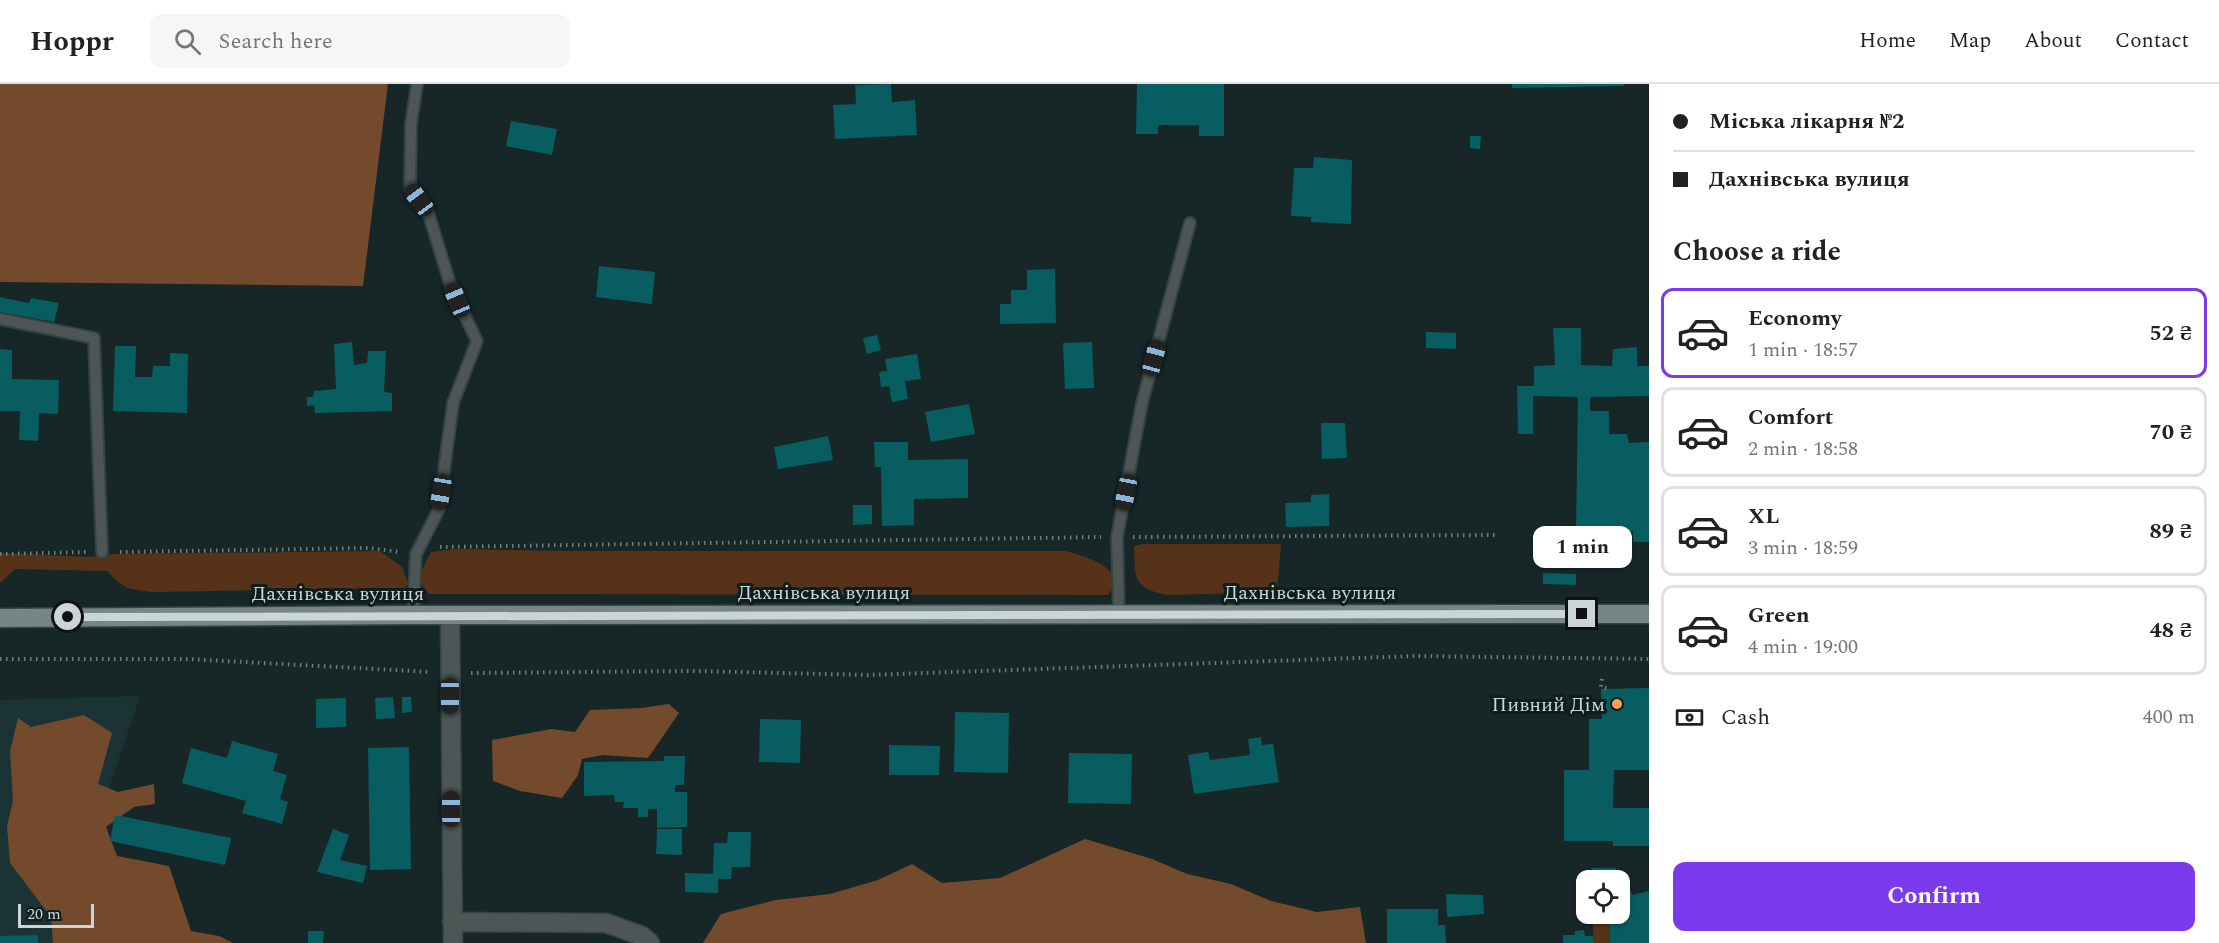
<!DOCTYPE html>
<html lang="en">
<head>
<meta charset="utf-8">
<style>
  body { margin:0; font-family:Spectral,serif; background:#f6f6f6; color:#222; height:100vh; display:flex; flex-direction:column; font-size:22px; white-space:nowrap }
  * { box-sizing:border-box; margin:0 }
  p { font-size:20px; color:#767676 }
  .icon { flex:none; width:33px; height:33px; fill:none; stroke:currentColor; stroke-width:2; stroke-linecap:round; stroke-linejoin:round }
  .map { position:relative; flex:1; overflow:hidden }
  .side { display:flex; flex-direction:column; background:#fff; width:570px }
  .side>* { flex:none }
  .banner { display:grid; align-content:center; height:132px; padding:0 24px; background:#fff }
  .controls { position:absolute; left:1576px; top:786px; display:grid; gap:12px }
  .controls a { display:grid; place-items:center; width:54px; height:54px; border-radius:12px; background:#fff; box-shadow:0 2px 4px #0004; font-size:30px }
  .scale { position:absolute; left:18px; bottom:15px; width:76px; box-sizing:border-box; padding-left:6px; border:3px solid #ccd5d6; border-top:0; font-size:16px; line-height:21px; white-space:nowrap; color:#ccd5d6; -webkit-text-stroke:4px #0e1d1e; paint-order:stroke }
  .end { position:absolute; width:27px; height:27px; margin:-14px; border:8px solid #ccd5d6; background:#111; box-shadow:0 0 0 3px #111 }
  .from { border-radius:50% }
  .bubble { position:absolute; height:42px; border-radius:12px; background:#fff; box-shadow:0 2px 4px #0004; font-size:20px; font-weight:700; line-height:42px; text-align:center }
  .car { position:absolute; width:18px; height:36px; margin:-18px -9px; border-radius:8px; box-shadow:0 0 4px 2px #0007; background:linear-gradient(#222 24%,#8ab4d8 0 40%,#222 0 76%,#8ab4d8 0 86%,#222 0) }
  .banner b { display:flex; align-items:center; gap:21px; height:57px; font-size:22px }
  .banner b+b { border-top:2px solid #e0e0e0 }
  .banner i { width:15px; height:15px; background:#222 }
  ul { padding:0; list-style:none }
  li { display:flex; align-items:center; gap:18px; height:90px; margin:0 12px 9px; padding:0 12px; border:3px solid #e0e0e0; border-radius:12px }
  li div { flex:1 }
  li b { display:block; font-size:22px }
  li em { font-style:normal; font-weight:700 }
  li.current { border-color:#7c3aed }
  li>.icon { width:54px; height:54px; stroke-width:1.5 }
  h2 { padding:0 24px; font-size:27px; line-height:72px }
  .pay { display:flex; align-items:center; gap:15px; height:66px; padding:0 24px; font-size:22px }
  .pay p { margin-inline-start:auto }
  .button { display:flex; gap:12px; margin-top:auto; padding:12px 24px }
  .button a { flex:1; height:69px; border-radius:12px; background:#7c3aed; color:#fff; font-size:24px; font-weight:700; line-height:69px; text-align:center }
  header { display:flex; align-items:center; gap:36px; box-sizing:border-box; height:84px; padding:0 30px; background:#fff; border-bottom:2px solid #e0e0e0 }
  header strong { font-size:28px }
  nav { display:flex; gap:33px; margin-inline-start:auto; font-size:21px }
  .search { width:420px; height:54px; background:#f6f6f6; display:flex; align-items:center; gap:15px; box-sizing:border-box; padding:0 21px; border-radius:12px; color:#767676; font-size:22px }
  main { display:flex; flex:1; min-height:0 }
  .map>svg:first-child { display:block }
  .built { fill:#1b3335 }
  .green { fill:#563219 }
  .forest { fill:#744a2d }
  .building { fill:#085d60 }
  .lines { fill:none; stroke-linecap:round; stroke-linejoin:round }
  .lane-casing { stroke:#344344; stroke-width:14 }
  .street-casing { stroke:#344344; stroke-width:21 }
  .primary-casing { stroke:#344344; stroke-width:21 }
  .path { stroke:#717e7f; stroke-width:4; stroke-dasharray:1.5 4.5; stroke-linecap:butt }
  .lane { stroke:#4d5555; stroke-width:10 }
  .street { stroke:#4d5555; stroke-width:18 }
  .primary { stroke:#768586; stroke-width:18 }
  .route { stroke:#ccd5d6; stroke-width:8 }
  .poi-dot { fill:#fd9c56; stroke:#0e1d1e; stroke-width:2 }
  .labels { text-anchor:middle; stroke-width:6; stroke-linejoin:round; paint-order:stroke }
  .street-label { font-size:20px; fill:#ccd5d6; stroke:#0e1d1e }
  .poi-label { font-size:20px; fill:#ccd5d6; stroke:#0e1d1e; text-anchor:end }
</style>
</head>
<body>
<header>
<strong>Hoppr</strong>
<div class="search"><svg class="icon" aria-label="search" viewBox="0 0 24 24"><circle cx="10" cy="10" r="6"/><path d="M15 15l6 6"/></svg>Search here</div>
<nav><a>Home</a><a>Map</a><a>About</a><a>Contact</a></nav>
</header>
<main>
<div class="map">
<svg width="1649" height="859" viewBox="0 0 1649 859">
  <rect width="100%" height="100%" fill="#172728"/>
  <path class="built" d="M140,612L97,740L99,859H0V616Z"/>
  <path class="green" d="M1579,452H1625V461H1579Z
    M1143,460H1281L1277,508L1167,511C1132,504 1135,493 1134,462Z
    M455,465L567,467H1065C1085,472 1128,483 1108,511L429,510C414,497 423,483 431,468Z
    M380,467L402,483L408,499L405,504L154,508C132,506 121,505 108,487L15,485L0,499V469L90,473L114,470Z
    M1592,830H1609L1610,859H1594Z"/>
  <path class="forest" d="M0,0H388L363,202L0,198Z
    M669,620L679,629L648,674L603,671L582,675L578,691L562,714L520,707L493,697L492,656L552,645L575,648L590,626L641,624Z
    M84,631L112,649L98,700L118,708L154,700L155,720L134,723L106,743L117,772L169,782L191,847L219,852L233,859H53L51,833L10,779L7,742L13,717L10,667L18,634L31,643Z
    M1085,755L1152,775L1187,790L1231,800L1271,817L1317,828L1360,823L1366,859H703L721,830L776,816L830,810L878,796L912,780L942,799L1000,794Z"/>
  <path class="building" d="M891,0L892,18L915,16L917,51L835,55L833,21L856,20L855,1Z
    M1137,0H1224V52H1199V41H1158V50H1136Z
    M1512,0H1624V2L1512,4Z
    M511,37L557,45L552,71L506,62Z
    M1470,52H1481L1480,65L1470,64Z
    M1314,73L1352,76L1351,140L1311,138V133L1291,132L1294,84H1313Z
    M599,182L655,188L652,220L596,213Z
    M1055,185L1056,239L1000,240V220H1011V206H1027V186Z
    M0,213L29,219L31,214L59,219L54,238L0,228Z
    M1553,244H1581V281L1612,282L1613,265L1637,263V282H1649V312L1590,313V327H1609V350H1627L1629,359L1649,358V458H1633V447H1576L1578,313L1533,312V350H1518L1517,302H1534V282L1555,281Z
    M1426,248L1456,249V265L1426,264Z
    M877,251L881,266L867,270L863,254Z
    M352,258L354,281L367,279L368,267H386L384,308L392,309V327L315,329L314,321L307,322V313H313L314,307L336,305L334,260Z
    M1092,258L1094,304L1065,305L1063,259Z
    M115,262H136L135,293H152L153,282H170V269L188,270L187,329L113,327Z
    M0,265L12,266V295L59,296L58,330L39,329L38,357L19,356L20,327H0Z
    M917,270L921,295L905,297L908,315L892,318L889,302L881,303L879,288L887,287L885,275Z
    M969,320L975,350L931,358L925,328Z
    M1321,339H1345L1347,374L1322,375Z
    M828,352L833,376L778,385L774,363Z
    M874,358H908V376L968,375V414L914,415V441L882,442L881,383H875Z
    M1329,410V442L1286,443L1285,419L1311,418V411Z
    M853,421H872V440L853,441Z
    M1543,489L1576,490V501L1543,500Z
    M1649,604V686H1614L1613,724H1649V762H1613V757H1564V686H1589V635H1602L1601,605Z
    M393,613L395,634L376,635L375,614Z
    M402,613H411L412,628L402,629Z
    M346,614V643L316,644V615Z
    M955,628L1009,629L1008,689L954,688Z
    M760,635L801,636L800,679L759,678Z
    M1261,653L1262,661L1273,660L1279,698L1194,710L1188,671L1208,668L1210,676L1250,671L1248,655Z
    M232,657L278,670L273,687L287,691L280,715L288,718L282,740L242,729L246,717L182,699L191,664L227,674Z
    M889,661L940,662L939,691H889Z
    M409,663L411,785L370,786L368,664Z
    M1069,669L1132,670L1131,720L1068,719Z
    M664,672H685L684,701H675V708H687V743L657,744V725H648V733H638V724H623L624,718H615L614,711L584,712V678L664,677Z
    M115,731L231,754L225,781L110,757Z
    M333,745L349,751L340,776L367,782L363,799L317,788Z
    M657,745H682V771L656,770Z
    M728,748H751L750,783H732L731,795H718V809L685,808V789L713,790L714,759H727Z
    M1592,784H1616V796H1592Z
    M1624,800L1633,811L1649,807V859H1610L1609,830H1620V804Z
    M1446,810L1483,811L1484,830L1447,833Z
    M1387,825H1438V841H1445L1446,859H1387Z
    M1584,846L1585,852H1593L1594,859H1563V851H1575V847Z
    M308,847H324L323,859H308Z
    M38,851V859H0V852Z"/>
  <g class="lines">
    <g class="lane-casing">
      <path id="lane" d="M0,235L94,254L102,468
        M413,531L416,470L439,425L453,319L477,257L451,203L428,128L410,105L411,40L417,0
        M1119,531L1117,453L1142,319L1190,139"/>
    </g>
    <g class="street-casing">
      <path id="street" d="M450,531L453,859
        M452,838L606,839L642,852L650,859"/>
    </g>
    <g class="primary-casing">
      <path id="primary" d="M0,534L413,531L1649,530"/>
    </g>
    <path class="path" d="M1133,453L1498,451
      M440,463L1101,453
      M120,468L369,464L400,468
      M0,470L86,468
      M0,575H188L431,588
      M471,589L694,587L868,591L1415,572L1649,575
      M1602,595L1601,603L1610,605"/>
    <use href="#lane" class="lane"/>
    <use href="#street" class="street"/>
    <use href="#primary" class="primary"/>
  </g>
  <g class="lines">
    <path class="route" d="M68,533L1582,530"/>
  </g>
  <circle class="poi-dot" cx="1617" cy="620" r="6"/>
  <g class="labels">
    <g class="street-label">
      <text x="824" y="515">Дахнівська вулиця</text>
      <text x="1310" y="515">Дахнівська вулиця</text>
      <text x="338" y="516">Дахнівська вулиця</text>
    </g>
    <g class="poi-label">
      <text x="1605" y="627">Пивний Дім</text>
    </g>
  </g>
</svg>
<div class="controls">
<a><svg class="icon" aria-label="locate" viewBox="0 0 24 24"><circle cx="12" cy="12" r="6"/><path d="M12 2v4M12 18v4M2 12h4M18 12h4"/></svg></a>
</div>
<div class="scale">20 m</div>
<i class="end from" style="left:68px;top:533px"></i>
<i class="end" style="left:1582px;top:530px"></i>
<div class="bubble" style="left:1533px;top:442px;width:99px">1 min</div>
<i class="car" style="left:419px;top:116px;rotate:323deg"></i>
<i class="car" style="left:457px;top:216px;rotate:337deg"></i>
<i class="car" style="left:1154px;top:274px;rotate:15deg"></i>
<i class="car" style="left:441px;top:408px;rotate:189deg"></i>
<i class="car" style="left:1126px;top:408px;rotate:191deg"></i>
<i class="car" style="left:450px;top:612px;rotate:180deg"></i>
<i class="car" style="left:451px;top:725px;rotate:0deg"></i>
</div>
<section class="side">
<div class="banner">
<b><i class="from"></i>Міська лікарня №2</b>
<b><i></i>Дахнівська вулиця</b>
</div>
<h2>Choose a ride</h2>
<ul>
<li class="current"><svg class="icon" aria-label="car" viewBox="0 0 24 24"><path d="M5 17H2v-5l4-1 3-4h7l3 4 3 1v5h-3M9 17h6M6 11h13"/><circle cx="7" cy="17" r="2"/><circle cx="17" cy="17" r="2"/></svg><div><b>Economy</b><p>1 min · 18:57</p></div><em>52 ₴</em></li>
<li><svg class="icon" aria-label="car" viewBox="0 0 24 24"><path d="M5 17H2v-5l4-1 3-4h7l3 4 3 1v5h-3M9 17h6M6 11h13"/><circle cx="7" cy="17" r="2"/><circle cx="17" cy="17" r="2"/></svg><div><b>Comfort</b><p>2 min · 18:58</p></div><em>70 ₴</em></li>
<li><svg class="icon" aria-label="car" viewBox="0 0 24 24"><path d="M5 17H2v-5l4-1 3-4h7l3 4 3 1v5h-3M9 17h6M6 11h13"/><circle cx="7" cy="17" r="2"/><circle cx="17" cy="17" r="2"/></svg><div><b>XL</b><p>3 min · 18:59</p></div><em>89 ₴</em></li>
<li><svg class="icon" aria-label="car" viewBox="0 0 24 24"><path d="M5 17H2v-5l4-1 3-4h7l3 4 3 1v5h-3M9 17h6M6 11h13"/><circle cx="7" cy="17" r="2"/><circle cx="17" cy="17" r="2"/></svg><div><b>Green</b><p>4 min · 19:00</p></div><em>48 ₴</em></li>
</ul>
<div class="pay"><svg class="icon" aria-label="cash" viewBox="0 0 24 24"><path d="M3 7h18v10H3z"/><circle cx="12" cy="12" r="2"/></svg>Cash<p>400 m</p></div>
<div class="button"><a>Confirm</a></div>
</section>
</main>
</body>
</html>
